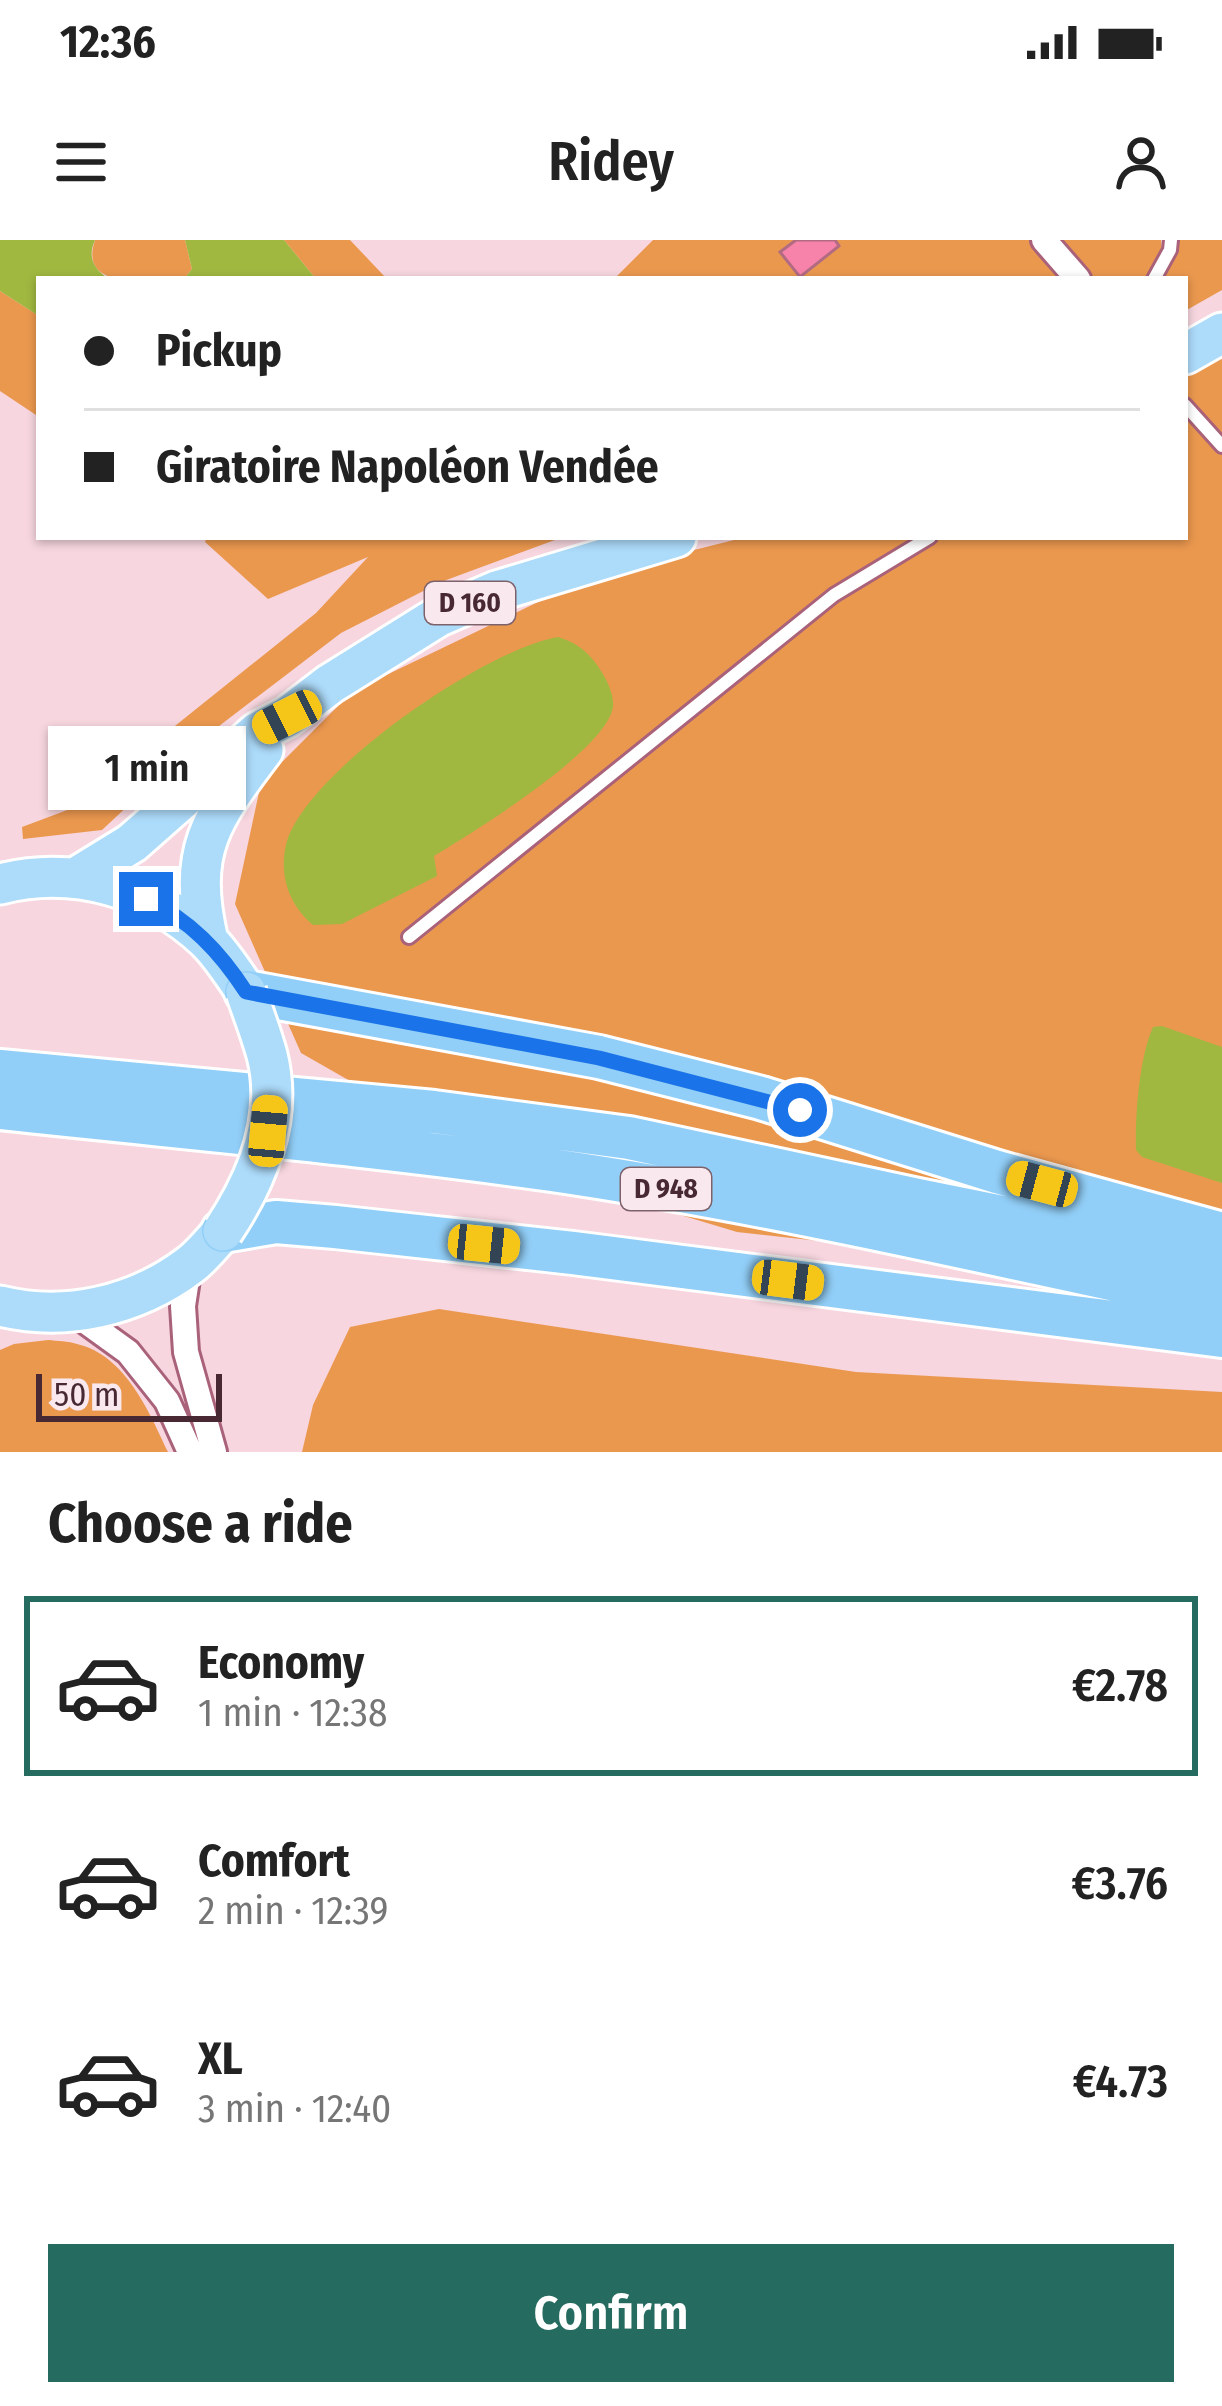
<!DOCTYPE html>
<html lang="en">
<head>
<meta charset="utf-8">
<style>
  body { margin:0; font-family:"Fira Sans Condensed",sans-serif; background:#f2f2f2; color:#222; height:100vh; display:flex; flex-direction:column; font-size:45px; white-space:nowrap }
  * { box-sizing:border-box; margin:0 }
  p { font-size:39px; color:#767676 }
  .icon { flex:none; width:66px; height:66px; fill:none; stroke:currentColor; stroke-width:2; stroke-linecap:round; stroke-linejoin:round }
  .map { position:relative; height:1212px; overflow:hidden }
  .side { display:flex; flex-direction:column; background:#fff; flex:1 }
  .side>* { flex:none }
  .hud { position:absolute; left:36px; top:36px; width:1152px; height:264px; border-radius:0px; box-shadow:0 3px 9px #0004; display:grid; align-content:center; height:264px; padding:0 48px; background:#fff }
  .scale { position:absolute; left:36px; bottom:30px; width:186px; box-sizing:border-box; padding-left:12px; border:6px solid #482933; border-top:0; font-size:33px; line-height:42px; white-space:nowrap; color:#482933; -webkit-text-stroke:9px #f9e8ed; paint-order:stroke }
  .end { position:absolute; width:54px; height:54px; margin:-27px; border:15px solid #1a73e8; background:#fff; box-shadow:0 0 0 6px #fff }
  .from { border-radius:50% }
  .bubble { position:absolute; height:84px; border-radius:0px; background:#fff; box-shadow:0 3px 9px #0004; font-size:39px; font-weight:600; line-height:84px; text-align:center }
  .car { position:absolute; width:36px; height:72px; margin:-36px -18px; border-radius:15px; box-shadow:0 0 9px 3px #0007; background:linear-gradient(#f5c518 24%,#345 0 40%,#f5c518 0 76%,#345 0 86%,#f5c518 0) }
  .hud b { display:flex; align-items:center; gap:42px; height:114px; font-size:45px }
  .hud b+b { border-top:3px solid #e0e0e0 }
  .hud i { width:30px; height:30px; background:#222 }
  ul { padding:0; list-style:none }
  li { display:flex; align-items:center; gap:36px; height:180px; margin:0 24px 18px; padding:0 24px; border:6px solid transparent; border-radius:0px }
  li div { flex:1 }
  li b { display:block; font-size:45px }
  li em { font-style:normal; font-weight:600 }
  li.current { border-color:#266b5f }
  li>.icon { width:108px; height:108px; stroke-width:1.5 }
  h2 { padding:0 48px; font-size:54px; line-height:144px }
  .action { display:flex; gap:24px; margin-top:auto; padding:24px 48px }
  .action a { flex:1; height:138px; border-radius:0px; background:#266b5f; color:#fff; font-size:48px; font-weight:600; line-height:138px; text-align:center }
  .status { display:flex; justify-content:space-between; align-items:center; height:84px; padding:0 60px; background:#fff; direction:ltr }
  .status svg { height:33px; fill:currentColor }
  header { display:flex; justify-content:space-between; align-items:center; height:156px; padding:0 48px; background:#fff; font-size:54px; font-weight:600 }
  .map>svg:first-child { display:block }
  .green { fill:#eb984f }
  .water { fill:#a0b840 }
  .building { fill:#f783aa; stroke:#b36b82; stroke-width:3 }
  .lines { fill:none; stroke-linecap:round; stroke-linejoin:round }
  .service-casing { stroke:#a96279; stroke-width:18 }
  .minor-casing { stroke:#a96279; stroke-width:30 }
  .primary-casing { stroke:#fff; stroke-width:45 }
  .trunk-casing { stroke:#fff; stroke-width:48 }
  .service { stroke:#fff; stroke-width:12 }
  .minor { stroke:#fff; stroke-width:24 }
  .primary { stroke:#addbfa; stroke-width:39 }
  .trunk { stroke:#92cff8; stroke-width:42 }
  .primary-bridge-casing { stroke:#fff; stroke-width:45; stroke-linecap:butt }
  .primary-bridge { stroke:#addbfa; stroke-width:39 }
  .route { stroke:#1a73e8; stroke-width:15 }
  .labels { text-anchor:middle; stroke-width:12; stroke-linejoin:round; paint-order:stroke }
  .shield { fill:#f9e8ed; stroke:#7d626b; stroke-width:3 }
  .shield-label { font-size:27px; font-weight:bold; fill:#482933 }
</style>
</head>
<body>
<div class="status"><b>12:36</b><svg viewBox="0 0 49 12"><path d="M0 12V9h3v3zM5 12V6h3v6zM10 12V3h3v9zM15 12V0h3v12zM26 1h20v11H26zM47 4h2v5h-2z"/></svg></div>
<header><svg class="icon" aria-label="menu" viewBox="0 0 24 24"><path d="M4 6h16M4 12h16M4 18h16"/></svg>Ridey<svg class="icon" aria-label="person" viewBox="0 0 24 24"><circle cx="12" cy="8" r="4"/><path d="M4 21q1-7 8-7t8 7"/></svg></header>
<div class="map">
<svg width="1222" height="1212" viewBox="0 0 1222 1212">
  <rect width="100%" height="100%" fill="#f7d6df"/>
  <path class="green" d="M95,0H185L192,29L184,39C153,39 77,53 95,0Z
    M284,0H350L387,39H316Z
    M653,0H1161L1162,9L1146,39H614Z
    M1175,0H1222V50L1185,71V39H1159Z
    M0,51L39,76V177L0,151Z
    M1222,105V1045L737,992L478,914L301,813L235,664L261,543L353,451L594,335L746,297H1185V124Z
    M207,297H563L441,342L341,393L189,509L102,590L23,599L22,587L86,563L105,542L316,373L368,317L268,359L205,302Z
    M439,1069L856,1132L1222,1152V1212H302L313,1165L350,1087Z
    M48,1100C58,1101 68,1101 77,1104C125,1115 149,1171 168,1212H0V1110L14,1104Z"/>
  <path class="water" d="M0,0H95C87,18 94,29 109,39H39V76L0,51Z
    M185,0H284L316,39H184L192,29Z
    M558,397C578,403 590,413 601,431C607,440 614,455 613,466C609,509 472,593 434,616L437,636L342,684L313,685C288,664 278,633 287,601C310,529 486,409 558,397Z
    M1162,786L1222,807V943L1142,917L1136,910C1135,877 1139,818 1153,787Z"/>
  <path class="building" d="M796,0H835L839,6L800,37L780,12Z"/>
  <g class="lines">
    <g class="service-casing">
      <path id="service" d="M1154,39L1170,10L1171,0
        M1185,165L1222,206
        M409,697L834,355L930,297"/>
    </g>
    <g class="minor-casing">
      <path id="minor" d="M1044,0L1078,39
        M189,1026L183,1066L186,1112L214,1212
        M74,1073L128,1112L167,1161L190,1212"/>
    </g>
    <g class="primary-casing">
      <path id="primary" d="M1185,114L1222,93
        M75,638L132,603L258,492L287,477L330,444L439,376L497,351L676,297
        M0,644C74,625 152,648 207,700C222,715 234,734 246,752
        M208,701C187,611 210,580 263,510
        M0,1066C65,1082 136,1066 190,1025C202,1016 212,1003 223,991"/>
    </g>
    <g class="trunk-casing">
      <path id="trunk" d="M246,752L599,817L761,858L997,932L1222,994
        M0,831L434,872L629,898L918,960L1222,1021
        M0,868C184,888 369,904 552,930C777,963 1000,1016 1222,1063
        M223,991L276,982L335,987L573,1013L1222,1096"/>
    </g>
    <use href="#service" class="service"/>
    <use href="#minor" class="minor"/>
    <use href="#primary" class="primary"/>
    <use href="#trunk" class="trunk"/>
    <g class="primary-bridge-casing">
      <path id="primary-bridge" d="M223,991C257,940 283,878 267,815C261,793 253,773 246,752"/>
    </g>
    <use href="#primary-bridge" class="primary-bridge"/>
  </g>
  <g class="lines">
    <path class="route" d="M146,659C190,680 220,712 246,752L599,818L800,870"/>
  </g>
  <g class="labels">
    <g class="shield">
      <rect x="425" y="342" width="90" height="42" rx="9"/>
      <rect x="621" y="928" width="90" height="42" rx="9"/>
    </g>
    <g class="shield-label">
      <text x="470" y="372">D 160</text>
      <text x="666" y="958">D 948</text>
    </g>
  </g>
</svg>
<div class="scale">50 m</div>
<i class="end from" style="left:800px;top:870px"></i>
<i class="end" style="left:146px;top:659px"></i>
<div class="bubble" style="left:48px;top:486px;width:198px">1 min</div>
<i class="car" style="left:287px;top:477px;rotate:243deg"></i>
<i class="car" style="left:268px;top:891px;rotate:5deg"></i>
<i class="car" style="left:1042px;top:944px;rotate:285deg"></i>
<i class="car" style="left:484px;top:1004px;rotate:96deg"></i>
<i class="car" style="left:788px;top:1040px;rotate:97deg"></i>
<div class="hud">
<b><i class="from"></i>Pickup</b>
<b><i></i>Giratoire Napoléon Vendée</b>
</div>
</div>
<section class="side">
<h2>Choose a ride</h2>
<ul>
<li class="current"><svg class="icon" aria-label="car" viewBox="0 0 24 24"><path d="M5 17H2v-5l4-1 3-4h7l3 4 3 1v5h-3M9 17h6M6 11h13"/><circle cx="7" cy="17" r="2"/><circle cx="17" cy="17" r="2"/></svg><div><b>Economy</b><p>1 min · 12:38</p></div><em>€2.78</em></li>
<li><svg class="icon" aria-label="car" viewBox="0 0 24 24"><path d="M5 17H2v-5l4-1 3-4h7l3 4 3 1v5h-3M9 17h6M6 11h13"/><circle cx="7" cy="17" r="2"/><circle cx="17" cy="17" r="2"/></svg><div><b>Comfort</b><p>2 min · 12:39</p></div><em>€3.76</em></li>
<li><svg class="icon" aria-label="car" viewBox="0 0 24 24"><path d="M5 17H2v-5l4-1 3-4h7l3 4 3 1v5h-3M9 17h6M6 11h13"/><circle cx="7" cy="17" r="2"/><circle cx="17" cy="17" r="2"/></svg><div><b>XL</b><p>3 min · 12:40</p></div><em>€4.73</em></li>
</ul>
<div class="action"><a>Confirm</a></div>
</section>
</body>
</html>
